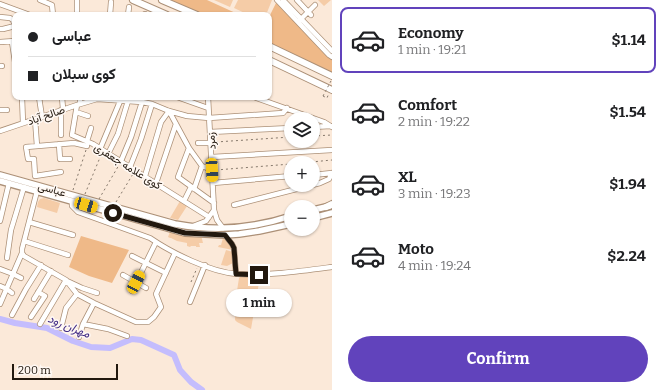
<!DOCTYPE html>
<html lang="en">
<head>
<meta charset="utf-8">
<style>
  body { margin:0; font-family:Bitter,Vazirmatn,serif; background:#f2f2f2; color:#202124; height:100vh; display:flex; flex-direction:column; font-size:15px; white-space:nowrap }
  * { box-sizing:border-box; margin:0 }
  p { font-size:13px; color:#757577 }
  .icon { flex:none; width:22px; height:22px; fill:none; stroke:currentColor; stroke-width:2; stroke-linecap:round; stroke-linejoin:round }
  .map { position:relative; flex:1; overflow:hidden }
  .sheet { display:flex; flex-direction:column; background:#fff; width:332px }
  .sheet>* { flex:none }
  .hud { position:absolute; left:12px; top:12px; width:260px; height:88px; border-radius:8px; box-shadow:0 1px 3px #0004; display:grid; align-content:center; height:88px; padding:0 16px; background:#fff }
  .buttons { position:absolute; left:284px; top:112px; display:grid; gap:8px }
  .buttons a { display:grid; place-items:center; width:36px; height:36px; border-radius:50%; background:#fff; box-shadow:0 1px 3px #0004; font-size:20px }
  .scale { position:absolute; left:12px; bottom:10px; width:106px; box-sizing:border-box; padding-left:4px; border:2px solid #22180e; border-top:0; font-size:11px; line-height:14px; white-space:nowrap; color:#22180e; -webkit-text-stroke:3px #fff8f3; paint-order:stroke }
  .end { position:absolute; width:18px; height:18px; margin:-9px; border:5px solid #22180e; background:#fff; box-shadow:0 0 0 2px #fff }
  .from { border-radius:50% }
  .bubble { position:absolute; height:28px; border-radius:14px; background:#fff; box-shadow:0 1px 3px #0004; font-size:13px; font-weight:700; line-height:28px; text-align:center }
  .car { position:absolute; width:12px; height:24px; margin:-12px -6px; border-radius:5px; box-shadow:0 0 3px 1px #0007; background:linear-gradient(#f5c518 24%,#345 0 40%,#f5c518 0 76%,#345 0 86%,#f5c518 0) }
  .hud b { display:flex; align-items:center; gap:14px; height:38px; font-size:15px }
  .hud b+b { border-top:1px solid #e0e0e0 }
  .hud i { width:10px; height:10px; background:#202124 }
  ul { padding:7px 0 0; list-style:none }
  li { display:flex; align-items:center; gap:12px; height:66px; margin:0 8px 6px; padding:0 8px; border:2px solid transparent; border-radius:8px }
  li div { flex:1 }
  li b { display:block; font-size:15px }
  li em { font-style:normal; font-weight:700 }
  li.on { border-color:#6143bc }
  li>.icon { width:36px; height:36px; stroke-width:1.5 }
  .primary-button { display:flex; gap:8px; margin-top:auto; padding:8px 16px }
  .primary-button a { flex:1; height:46px; border-radius:24px; background:#6143bc; color:#fff; font-size:16px; font-weight:700; line-height:46px; text-align:center }
  main { display:flex; flex:1; min-height:0 }
  .map>svg:first-child { display:block }
  .green { fill:#efb988 }
  .lines { fill:none; stroke-linecap:round; stroke-linejoin:round }
  .river { stroke:#c4bdfd; stroke-width:6 }
  .building { fill:#f5cca7 }
  .minor-casing { stroke:#ac9077; stroke-width:6 }
  .major-casing { stroke:#ac9077; stroke-width:8 }
  .highway-casing { stroke:#ac9077; stroke-width:8 }
  .path { stroke:#85786b; stroke-width:1; stroke-dasharray:2 3; stroke-linecap:butt }
  .minor { stroke:#fff; stroke-width:4.5 }
  .major { stroke:#fff; stroke-width:5.5 }
  .highway { stroke:#fff; stroke-width:6 }
  .path-bridge { stroke:#85786b; stroke-width:1; stroke-dasharray:2 3; stroke-linecap:butt }
  .route { stroke:#22180e; stroke-width:5 }
  .labels { text-anchor:middle; stroke-width:3; stroke-linejoin:round; paint-order:stroke }
  .street-label { font-size:11px; fill:#22180e; stroke:#fff8f3 }
  .water-label { font-size:12px; font-style:italic; fill:#432d86; stroke:#fff8f3 }
</style>
</head>
<body>
<main>
<div class="map">
<svg width="332" height="390" viewBox="0 0 332 390">
  <rect width="100%" height="100%" fill="#fbe9d9"/>
  <path class="green" d="M168,0H207L240,15H201Z
    M276,3L332,59V74L269,45V17Z
    M81,236L129,250L112,283L89,276L69,267Z"/>
  <g class="lines">
    <path class="river" d="M0,319L15,323L47,328L73,341L91,347L110,348L132,339L141,340L174,355L180,370L191,382L202,390"/>
  </g>
  <path class="building" d="M214,0H233L230,7Z
    M238,0H272L266,15H249L234,8Z
    M318,0H331L324,6Z
    M44,198L60,203L57,213L37,207L38,202L40,199Z
    M180,201L187,206L178,220L170,218Z
    M171,229L201,235L203,243H199L200,247H196V246H191L190,247L187,246V243L177,241L171,238H170L168,237Z
    M223,238L225,239L231,244L233,250L218,247L219,245H221Z
    M226,250L233,252V263L227,266L221,265Z
    M241,276L260,277L251,329L237,322L235,320L236,297L239,278Z"/>
  <g class="lines">
    <g class="minor-casing">
      <path id="minor" d="M40,0L52,5L53,15
        M277,0L329,55L332,57
        M283,0L332,51
        M297,0L311,15
        M0,4L30,15
        M77,15V0
        M110,15L111,2
        M128,15L129,7
        M145,15V14
        M0,17L10,18L13,20L15,26
        M299,21L315,5
        M0,29H3L15,26
        M0,42L15,41
        M12,42L15,62
        M0,66H2
        M22,97L23,123
        M39,97L42,117
        M62,97L63,109
        M80,97V104
        M177,97L208,108
        M208,97L214,210L217,220L223,228
        M254,97L324,122L332,127
        M77,105L72,135L93,144L209,217
        M0,110H7
        M61,110V135
        M76,112L88,116
        M35,119L37,146
        M313,127L331,126
        M0,131L77,105L97,99L142,102L152,104L169,111L187,116L209,118L283,113L287,108
        M210,132L291,128
        M87,141L91,128
        M198,143H211
        M59,144L60,159H70
        M189,148L178,177L214,203
        M100,149L121,99
        M108,154L118,134L128,101
        M212,157L332,150
        M121,161L131,137L142,102
        M130,167L141,139L152,104
        M61,172L35,176L34,159H28L26,147L74,143L87,146
        M313,175L332,173
        M145,176L161,122L169,111L189,148L202,166L212,170
        M156,183L176,124
        M213,183L291,176
        M194,189L202,166
        M72,201V206L78,212L150,238C172,253 210,272 237,274C267,276 302,271 332,267
        M184,201L191,187
        M234,205L320,183L329,179L332,173
        M0,221L9,183
        M29,222L73,235
        M193,226L206,221L214,210
        M225,235L232,244L234,248L236,274
        M24,241L68,255
        M22,253L24,256L66,280L77,294L94,303L136,322H148L154,317L161,307L156,294L175,253
        M132,256L166,273
        M7,258L11,230L24,187
        M0,269L13,274L21,278
        M123,275L146,288
        M67,281L82,288L97,293
        M0,286L7,289L12,293
        M132,291L156,242
        M34,299L51,271
        M190,302L205,265
        M0,304L22,253V249L37,191
        M12,315L26,289L41,265
        M31,317L45,296L38,292
        M40,324L66,280
        M83,324L108,329L127,336
        M61,328L66,308L77,294
        M79,337L83,324L94,303"/>
    </g>
    <g class="major-casing">
      <path id="major" d="M0,175L175,224C201,229 228,230 255,225C267,223 279,220 291,216
        M0,181L185,233L225,235L239,234L259,231L291,224
        M313,210L330,206
        M313,218L332,213"/>
    </g>
    <g class="highway-casing">
      <path id="highway" d="M133,0L167,15
        M162,0L197,15
        M269,46L332,76
        M269,60L332,90
        M326,207L332,204"/>
    </g>
    <path class="path" d="M323,96L327,98L329,93
      M313,136L332,135
      M216,142L291,137
      M301,163L332,160
      M216,170L291,164
      M73,190L86,150
      M85,194L101,155
      M99,199L119,165
      M116,202L133,174
      M191,282L197,268"/>
    <use href="#minor" class="minor"/>
    <use href="#major" class="major"/>
    <use href="#highway" class="highway"/>
    <path class="path-bridge" d="M323,96L332,79"/>
  </g>
  <g class="lines">
    <path class="route" d="M113,213L185,233L225,235L232,244L234,248L236,274L259,275"/>
  </g>
  <g class="labels">
    <g class="street-label">
      <text transform="translate(46 115) rotate(-19)" y="4">صالح آباد</text>
      <text transform="translate(211 141) rotate(-95)" y="4">زمرد</text>
      <text transform="translate(128 166) rotate(32)" y="4">کوی علامه جعفری</text>
      <text transform="translate(52 189) rotate(16)" y="4">عباسى</text>
    </g>
    <g class="water-label">
      <text transform="translate(69 326) rotate(22)" y="4">مهران رود</text>
    </g>
  </g>
</svg>
<div class="buttons">
<a><svg class="icon" aria-label="layers" viewBox="0 0 24 24"><path d="M12 4l9 5-9 5-9-5zM3 14l9 5 9-5"/></svg></a>
<a>+</a>
<a>−</a>
</div>
<div class="scale">200 m</div>
<i class="end from" style="left:113px;top:213px"></i>
<i class="end" style="left:259px;top:275px"></i>
<div class="bubble" style="left:226px;top:289px;width:66px">1 min</div>
<i class="car" style="left:212px;top:170px;rotate:177deg"></i>
<i class="car" style="left:86px;top:205px;rotate:106deg"></i>
<i class="car" style="left:136px;top:282px;rotate:27deg"></i>
<div class="hud">
<b><i class="from"></i>عباسى</b>
<b><i></i>کوی سبلان</b>
</div>
</div>
<section class="sheet">
<ul>
<li class="on"><svg class="icon" aria-label="car" viewBox="0 0 24 24"><path d="M5 17H2v-5l4-1 3-4h7l3 4 3 1v5h-3M9 17h6M6 11h13"/><circle cx="7" cy="17" r="2"/><circle cx="17" cy="17" r="2"/></svg><div><b>Economy</b><p>1 min · 19:21</p></div><em>$1.14</em></li>
<li><svg class="icon" aria-label="car" viewBox="0 0 24 24"><path d="M5 17H2v-5l4-1 3-4h7l3 4 3 1v5h-3M9 17h6M6 11h13"/><circle cx="7" cy="17" r="2"/><circle cx="17" cy="17" r="2"/></svg><div><b>Comfort</b><p>2 min · 19:22</p></div><em>$1.54</em></li>
<li><svg class="icon" aria-label="car" viewBox="0 0 24 24"><path d="M5 17H2v-5l4-1 3-4h7l3 4 3 1v5h-3M9 17h6M6 11h13"/><circle cx="7" cy="17" r="2"/><circle cx="17" cy="17" r="2"/></svg><div><b>XL</b><p>3 min · 19:23</p></div><em>$1.94</em></li>
<li><svg class="icon" aria-label="car" viewBox="0 0 24 24"><path d="M5 17H2v-5l4-1 3-4h7l3 4 3 1v5h-3M9 17h6M6 11h13"/><circle cx="7" cy="17" r="2"/><circle cx="17" cy="17" r="2"/></svg><div><b>Moto</b><p>4 min · 19:24</p></div><em>$2.24</em></li>
</ul>
<div class="primary-button"><a>Confirm</a></div>
</section>
</main>
</body>
</html>
